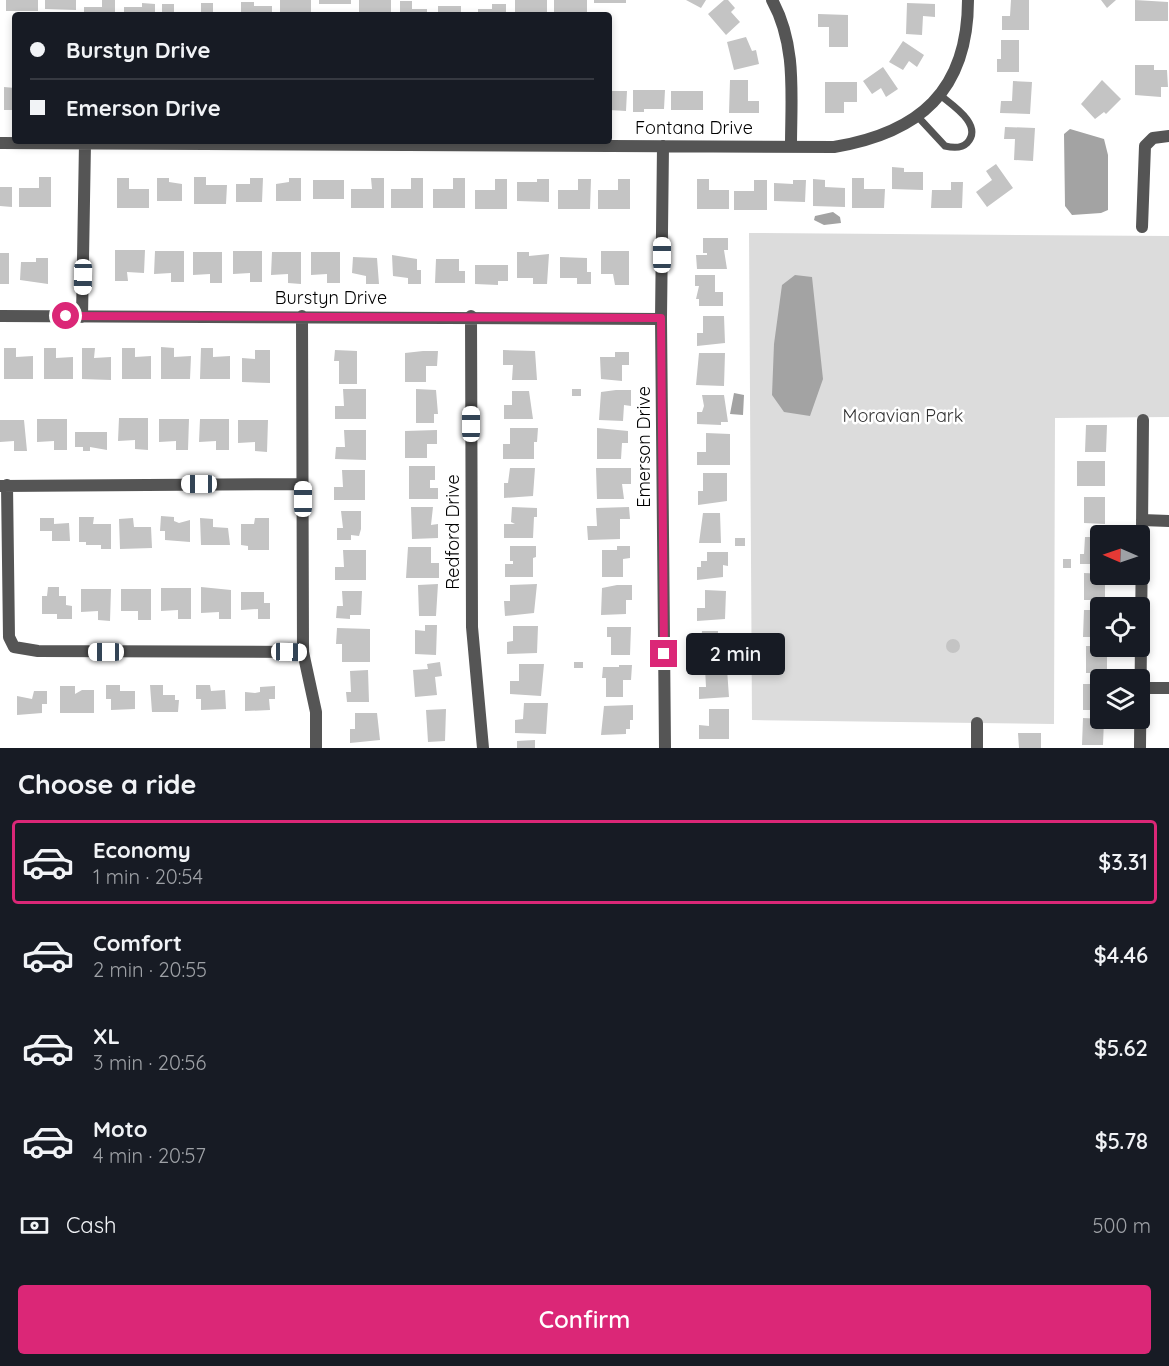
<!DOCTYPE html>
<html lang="en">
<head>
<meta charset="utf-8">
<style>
  body { margin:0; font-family:Quicksand,sans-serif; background:#242831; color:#f1f3f6; height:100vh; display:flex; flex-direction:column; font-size:22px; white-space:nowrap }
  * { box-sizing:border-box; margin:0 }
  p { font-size:20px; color:#9ea1a6 }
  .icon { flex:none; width:33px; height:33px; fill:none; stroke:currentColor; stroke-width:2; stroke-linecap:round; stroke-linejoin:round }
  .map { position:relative; height:748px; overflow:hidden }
  .sheet { display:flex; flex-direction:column; background:#171b24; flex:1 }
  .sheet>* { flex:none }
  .guide { position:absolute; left:12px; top:12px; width:600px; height:132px; border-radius:6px; box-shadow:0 3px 9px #0003; display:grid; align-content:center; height:132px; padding:0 18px; background:#171b24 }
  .needle { width:39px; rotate:272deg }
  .buttons { position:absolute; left:1090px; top:525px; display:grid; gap:12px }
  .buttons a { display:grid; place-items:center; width:60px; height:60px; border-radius:6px; background:#171b24; box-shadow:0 3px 9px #0003; font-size:30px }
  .end { position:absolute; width:27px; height:27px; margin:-14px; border:8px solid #db2777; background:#fff; box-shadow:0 0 0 3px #fff }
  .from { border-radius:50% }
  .bubble { position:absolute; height:42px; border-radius:6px; background:#171b24; box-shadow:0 3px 9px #0003; font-size:20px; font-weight:600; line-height:42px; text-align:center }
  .car { position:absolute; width:18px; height:36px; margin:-18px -9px; border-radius:8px; box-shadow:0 0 4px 2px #0007; background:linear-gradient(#fff 24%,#345 0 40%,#fff 0 76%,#345 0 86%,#fff 0) }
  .guide b { display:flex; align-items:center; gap:21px; height:57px; font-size:22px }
  .guide b+b { border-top:2px solid #363941 }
  .guide i { width:15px; height:15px; background:#f1f3f6 }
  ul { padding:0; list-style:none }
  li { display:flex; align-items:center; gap:18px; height:84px; margin:0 12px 9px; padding:0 6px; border:3px solid transparent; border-radius:6px }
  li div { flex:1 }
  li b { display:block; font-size:22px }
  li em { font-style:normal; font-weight:600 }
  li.selected { border-color:#db2777 }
  li>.icon { width:54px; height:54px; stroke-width:1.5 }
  h2 { padding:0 18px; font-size:27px; line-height:72px }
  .pay { display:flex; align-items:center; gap:15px; height:66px; padding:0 18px; font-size:22px }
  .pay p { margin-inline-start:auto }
  .primary-button { display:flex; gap:12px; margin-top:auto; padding:12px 18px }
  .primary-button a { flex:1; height:69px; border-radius:6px; background:#db2777; color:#fff; font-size:24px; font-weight:600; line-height:69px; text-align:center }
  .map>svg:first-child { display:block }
  .green { fill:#dcdcdc }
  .water { fill:#a3a3a3 }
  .building { fill:#c4c4c4 }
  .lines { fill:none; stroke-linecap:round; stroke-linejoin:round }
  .service { stroke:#555; stroke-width:7 }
  .minor { stroke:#555; stroke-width:12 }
  .route { stroke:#db2777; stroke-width:8 }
  .labels { text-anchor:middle; stroke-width:5; stroke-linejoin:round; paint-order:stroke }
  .street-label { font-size:18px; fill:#000; stroke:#fff }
  .park-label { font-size:18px; fill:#333; stroke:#fff }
</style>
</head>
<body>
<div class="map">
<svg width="1169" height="748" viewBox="0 0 1169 748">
  <rect width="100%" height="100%" fill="#fff"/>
  <path class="green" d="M749,233L1169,236V417L1055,418L1054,724L752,720Z"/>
  <path class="water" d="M1070,129L1104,139L1108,155V210L1101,213L1072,215L1065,206L1064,134Z
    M833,212L840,217L841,223L824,225L814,220L815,216Z
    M795,275L812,277L823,379L810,416L784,412L772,395L774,344L782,285Z
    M734,393L744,395L743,415L730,414Z"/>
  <path class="building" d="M6,0H38V11H6Z
    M45,0H76V10L45,9Z
    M102,0H115V15H84V7H102Z
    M280,0H311V15H280Z
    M319,0H351V4H319Z
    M359,0H391V14H359Z
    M515,0H547V15H515Z
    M554,0H587V12H554Z
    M594,0H626V3H594Z
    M686,0H706L701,8Z
    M724,0H728L735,8L731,12L740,22L726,35L708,14Z
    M1011,0H1029V30H1002V16H1010Z
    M1101,0H1116L1107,8Z
    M1135,0L1168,2V21H1135Z
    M400,1H412V9H427V15H400Z
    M241,2H254V6H272V15H241Z
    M142,3L155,4V15H124V7H142Z
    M201,3H213V15H201Z
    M907,3L935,4V17L923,16L922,35L906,34Z
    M162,4H174V15H162Z
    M492,4H506V15H478V9H492Z
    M438,6H461V12H466V15H438Z
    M818,14L848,15V47H829V27H818Z
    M746,37L752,51L756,50L759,64L734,70L727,42Z
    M1001,40H1019V72H997V59H1001Z
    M903,41L924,55L917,67L909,61L903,70L889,62Z
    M1135,65H1154V70H1167L1168,87H1161V97L1135,95Z
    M883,67L898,89L886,97L881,88L872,94L863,81Z
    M730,80H748V101H759V113H729Z
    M1102,80L1121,99L1106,114L1104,112L1095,119L1081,104Z
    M1013,81L1032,82L1030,114L1000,113L1001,101H1012Z
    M825,82H857V102H844V113H825Z
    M4,87L15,88V110H4Z
    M633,90H665L664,109H644V112H633Z
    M609,91H627L626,111L609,110Z
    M671,91H703V110H671Z
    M1005,127L1035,128L1033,161L1014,160L1015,139H1004Z
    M996,164L1013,188L987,207L976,192L992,180L986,171Z
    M892,167L904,168V172H923V190L892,189Z
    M39,177H51V207H19V188H39Z
    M194,177H206V185H227L226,204H194Z
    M117,178H129V189H149V208H117Z
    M157,178H169V182L182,184V201H157Z
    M250,178H263L262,202H236V184H250Z
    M289,178H301V201H276V184L289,182Z
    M371,178H384V208H351V189H372Z
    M411,178H423V208H391V189H411Z
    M453,178H465V208H433V189H453Z
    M852,178H864V189H885L884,208H852Z
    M495,179H507V209H475V190H495Z
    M537,179H549V202L517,201V182H537Z
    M578,179H591L590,209H558V190H578Z
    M618,179H630V209H598V190H618Z
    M697,179H709V190H729V209H697Z
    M813,179L825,180V187L845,188V207L813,206Z
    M313,180H344V199H313Z
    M754,180H767V210H734V191H754Z
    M793,180H806L805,202L774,201V183L793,184Z
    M951,182H963L962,208H931L932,190H951Z
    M0,187H12V207L0,206Z
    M703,238H728V250H724L727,269H697L696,255H707V253H703Z
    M115,250H145L144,273L127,272L128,281H115Z
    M155,251H184V282H171V273L154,274Z
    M233,251H262V282H250V273L233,274Z
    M601,251H629V285H615L613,274H601Z
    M193,252H222V283H210V274L193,275Z
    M272,252H301V284L288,283V274L271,275Z
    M311,252H340V283H327V274L311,275Z
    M517,252H529V256L549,254L547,284H533V278H517Z
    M0,253H9V284H0Z
    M392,255L417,259V270H421V284H408V278L393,276Z
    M353,257L377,258L379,284H366V276L352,273Z
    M560,257L587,258V272H591V284H577V278H560Z
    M36,258H48V284L20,280L21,262H36Z
    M436,259H459V271H465V283H435Z
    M475,265H508V281H498V285L475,284Z
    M695,275H715V292H723V306H699V299H696L699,286H695Z
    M703,316H724L725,343L697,346V333H703Z
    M161,347L174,348V357L191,356L190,379H161Z
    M4,348H16V357L33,356V379H4Z
    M44,348H56V358L73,357V379H44Z
    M82,348H95L94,358L111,357V380L82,379Z
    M122,348H135V357L151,356V379H122Z
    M201,348H213V357L230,356V379H200Z
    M255,350H270V383L242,382V358L255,359Z
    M335,350L357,351V384H339V361H334Z
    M503,350L535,351L537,380H512L513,365H503Z
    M423,351H438L437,366H426V382H405V353Z
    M615,352H629V365H622V381L601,379L600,357H615Z
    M699,353H725L724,386L696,385Z
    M343,389H366V419H335V406H344Z
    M416,389L436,390L438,414H434V423H416Z
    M572,389H581V396H572Z
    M616,390H631V406L624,405L623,421L599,420L601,392Z
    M512,391H529L533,419H504V405H512Z
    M702,395H724L728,422H721V425L697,424V412H702L704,406Z
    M119,418H148V450L135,449V440L118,441Z
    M37,419H67V450H54V441L37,442Z
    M159,419H189L188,450H176V441L159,442Z
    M200,419H229V450H216V441L199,442Z
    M0,420H24L27,451H14V441L0,442Z
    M238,420H268L267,452L255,451V442L238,443Z
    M1086,425H1107L1106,452H1085Z
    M510,428H538L537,442H534V459H503V444H510Z
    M597,428L628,431V443H622L621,459H597Z
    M344,430H366V460L335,459L336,447H345Z
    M437,430V444H427V458H405V431Z
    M75,432H107V450L90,447V451H83V447H75Z
    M706,433L730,434V465H697V452H706Z
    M1077,461H1105V486H1077Z
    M409,466H435V480H430V488H438V499H409Z
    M510,468H535L533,496L504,498V483H508Z
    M596,468H631V484H622L624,499H597Z
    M342,470H365V500H334V487H343Z
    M703,473H727V501L698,505V491H703Z
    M1084,497H1105V524L1084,523Z
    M411,507H433L431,525L438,524V538L412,539Z
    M512,507L537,508V517H534L533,538H504V524H515L511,522Z
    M629,507L630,519H620V539L588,540L587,526H597L596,508Z
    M341,511H361V529L359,536L351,535V540H337V528H343Z
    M703,513H720L721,543H699Z
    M161,516L174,517V521L179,523L190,520V542L165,540V531H160Z
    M79,517H94L93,524H111V549H101V545H86V542H79Z
    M40,518H54V524L69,523L70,541H52V531H40Z
    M133,518L134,527H151L152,548L120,549L119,519Z
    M200,518L213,519V527L228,528L230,545H201Z
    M255,518H269V550H248V546L241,545V524H254Z
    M1085,537H1101V564H1080V554H1084Z
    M735,538H745V546H735Z
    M510,546H536V557L533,558V577H505V564H513V561H510Z
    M617,546H630V558L623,559V577H602V550H617Z
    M408,547H431V563H439V578H406Z
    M343,550H366V580H335V567H344Z
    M707,552H728V566L723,565V577L697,580V567H701V561H707Z
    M1063,559H1071V568H1063Z
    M1084,573L1105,574V600H1084Z
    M438,584L436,616H419L418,585Z
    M537,584L534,613L505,616L504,601H510V585Z
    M617,585H632V600H626V614L601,615L602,588Z
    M48,587H59V596H66V605L72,606V619H57V614H42V596H47Z
    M201,587L231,590V619H219V612L201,613Z
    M161,588H191V619H178V610L161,611Z
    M81,589H111L110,621L98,620V611L81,612Z
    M121,589H151V620H138V611H121Z
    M705,590L726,591L725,619L697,621V608H705Z
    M342,591H362L361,615H350V619L336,618L337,606H343Z
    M241,592H264V603H270V619H258V609L241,610Z
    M1084,610H1101V637H1083Z
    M425,625H437L436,655L415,654V630L425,631Z
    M513,626H538L537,653L507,654V642L513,641Z
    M607,627H631L630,655H611V637H607Z
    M337,628L370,629V662H342V644H336Z
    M702,631H718L717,661H699Z
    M946 646a7 7 0 1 1 14 0a7 7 0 1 1-14 0Z
    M1086,646H1107V673H1086Z
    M440,662L442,676L435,677L437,695L415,697L413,670L428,669L427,664Z
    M574,662H583V668H574Z
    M519,664H544L541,696L510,694V681H519Z
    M619,665H632L631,680H623V697H606V678H602L603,667H619Z
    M705,668L727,669L729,697L699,699V687H706Z
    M368,670L369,702H347L346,692H351L350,671Z
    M1083,684H1101V710H1083Z
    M106,685H120V691H135V709L111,710V699H106Z
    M150,685H163V695H175V700H179L178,712H152Z
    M196,685H210L211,691L225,690L226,709L201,710V699H196Z
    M60,686H75V694L82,690H94V713H60Z
    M275,686V699H269L270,710L245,711V692L255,693L260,692V687Z
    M34,691H47V704H42V713L17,715V696L32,699Z
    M524,703H548L546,734L515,733V720L523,719Z
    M633,705V720H630V729H626V734L601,735L604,706Z
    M446,709L445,741L428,742L426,710Z
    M709,709H729V739H699V725L709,726Z
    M355,713H377L380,740L350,743V729H355Z
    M1083,718L1104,719L1103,745H1082Z
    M1018,733H1041V748H1019Z
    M535,740V748H517V741Z"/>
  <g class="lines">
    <path class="service" d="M919,118L945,146C953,148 961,149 967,143C984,125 952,105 940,95"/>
    <path class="minor" d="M772,0C797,45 791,96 791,146
      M0,143L834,147C919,133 968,91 968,0
      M663,146L661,319L665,748
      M1142,227L1145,146L1153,138L1169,136
      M0,316L661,319
      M302,316L303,652L316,712V748
      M471,316L472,627L483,748
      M82,317L85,143
      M7,485L9,637L14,647L38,651L303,652
      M1,486L303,484
      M1142,520L1169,521
      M1141,688H1169
      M977,723V748
      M1140,748L1143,420"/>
  </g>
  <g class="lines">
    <path class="route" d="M66,316L661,318L664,654"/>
  </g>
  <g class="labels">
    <g class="street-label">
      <text x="694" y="134">Fontana Drive</text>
      <text x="331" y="304">Burstyn Drive</text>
      <text transform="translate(644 447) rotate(-90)" y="6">Emerson Drive</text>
      <text transform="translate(453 532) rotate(-90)" y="6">Redford Drive</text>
    </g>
    <g class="park-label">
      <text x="903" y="422">Moravian Park</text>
    </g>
  </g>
</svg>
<div class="buttons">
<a><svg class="needle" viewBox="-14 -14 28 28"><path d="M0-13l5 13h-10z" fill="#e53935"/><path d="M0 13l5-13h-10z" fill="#9ea1a6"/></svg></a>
<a><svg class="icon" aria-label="locate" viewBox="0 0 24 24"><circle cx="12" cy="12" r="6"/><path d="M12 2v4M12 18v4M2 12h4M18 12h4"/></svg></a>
<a><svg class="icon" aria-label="layers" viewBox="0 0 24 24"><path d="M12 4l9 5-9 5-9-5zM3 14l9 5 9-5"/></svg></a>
</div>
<i class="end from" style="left:66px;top:316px"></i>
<i class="end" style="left:664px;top:654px"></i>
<div class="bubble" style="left:686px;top:633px;width:99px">2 min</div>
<i class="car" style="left:662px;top:255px;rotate:0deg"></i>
<i class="car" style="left:83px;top:277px;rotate:181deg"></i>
<i class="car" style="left:471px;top:424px;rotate:0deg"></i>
<i class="car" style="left:199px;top:484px;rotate:270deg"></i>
<i class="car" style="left:303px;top:499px;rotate:0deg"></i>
<i class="car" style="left:106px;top:652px;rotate:270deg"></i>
<i class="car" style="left:289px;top:652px;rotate:91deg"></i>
<div class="guide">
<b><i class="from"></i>Burstyn Drive</b>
<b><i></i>Emerson Drive</b>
</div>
</div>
<section class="sheet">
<h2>Choose a ride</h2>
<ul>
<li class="selected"><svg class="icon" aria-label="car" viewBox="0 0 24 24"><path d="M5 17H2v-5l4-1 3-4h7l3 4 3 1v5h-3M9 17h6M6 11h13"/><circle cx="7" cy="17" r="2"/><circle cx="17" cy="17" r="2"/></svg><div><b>Economy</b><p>1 min · 20:54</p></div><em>$3.31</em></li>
<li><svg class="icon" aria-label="car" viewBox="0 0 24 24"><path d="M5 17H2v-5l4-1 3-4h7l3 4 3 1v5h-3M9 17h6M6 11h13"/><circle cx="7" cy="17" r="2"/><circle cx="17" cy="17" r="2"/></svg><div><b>Comfort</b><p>2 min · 20:55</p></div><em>$4.46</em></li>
<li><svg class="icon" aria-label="car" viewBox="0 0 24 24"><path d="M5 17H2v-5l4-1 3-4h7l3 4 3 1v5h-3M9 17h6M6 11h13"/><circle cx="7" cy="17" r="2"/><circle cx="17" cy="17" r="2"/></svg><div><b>XL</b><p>3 min · 20:56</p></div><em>$5.62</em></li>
<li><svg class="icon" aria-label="car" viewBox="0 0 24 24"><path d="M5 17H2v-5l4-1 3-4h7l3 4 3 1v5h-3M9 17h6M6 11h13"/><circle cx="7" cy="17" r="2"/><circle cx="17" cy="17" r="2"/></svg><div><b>Moto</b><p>4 min · 20:57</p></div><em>$5.78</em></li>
</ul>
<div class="pay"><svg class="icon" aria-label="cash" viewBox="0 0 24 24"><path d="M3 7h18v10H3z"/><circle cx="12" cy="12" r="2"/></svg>Cash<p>500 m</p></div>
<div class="primary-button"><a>Confirm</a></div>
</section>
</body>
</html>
